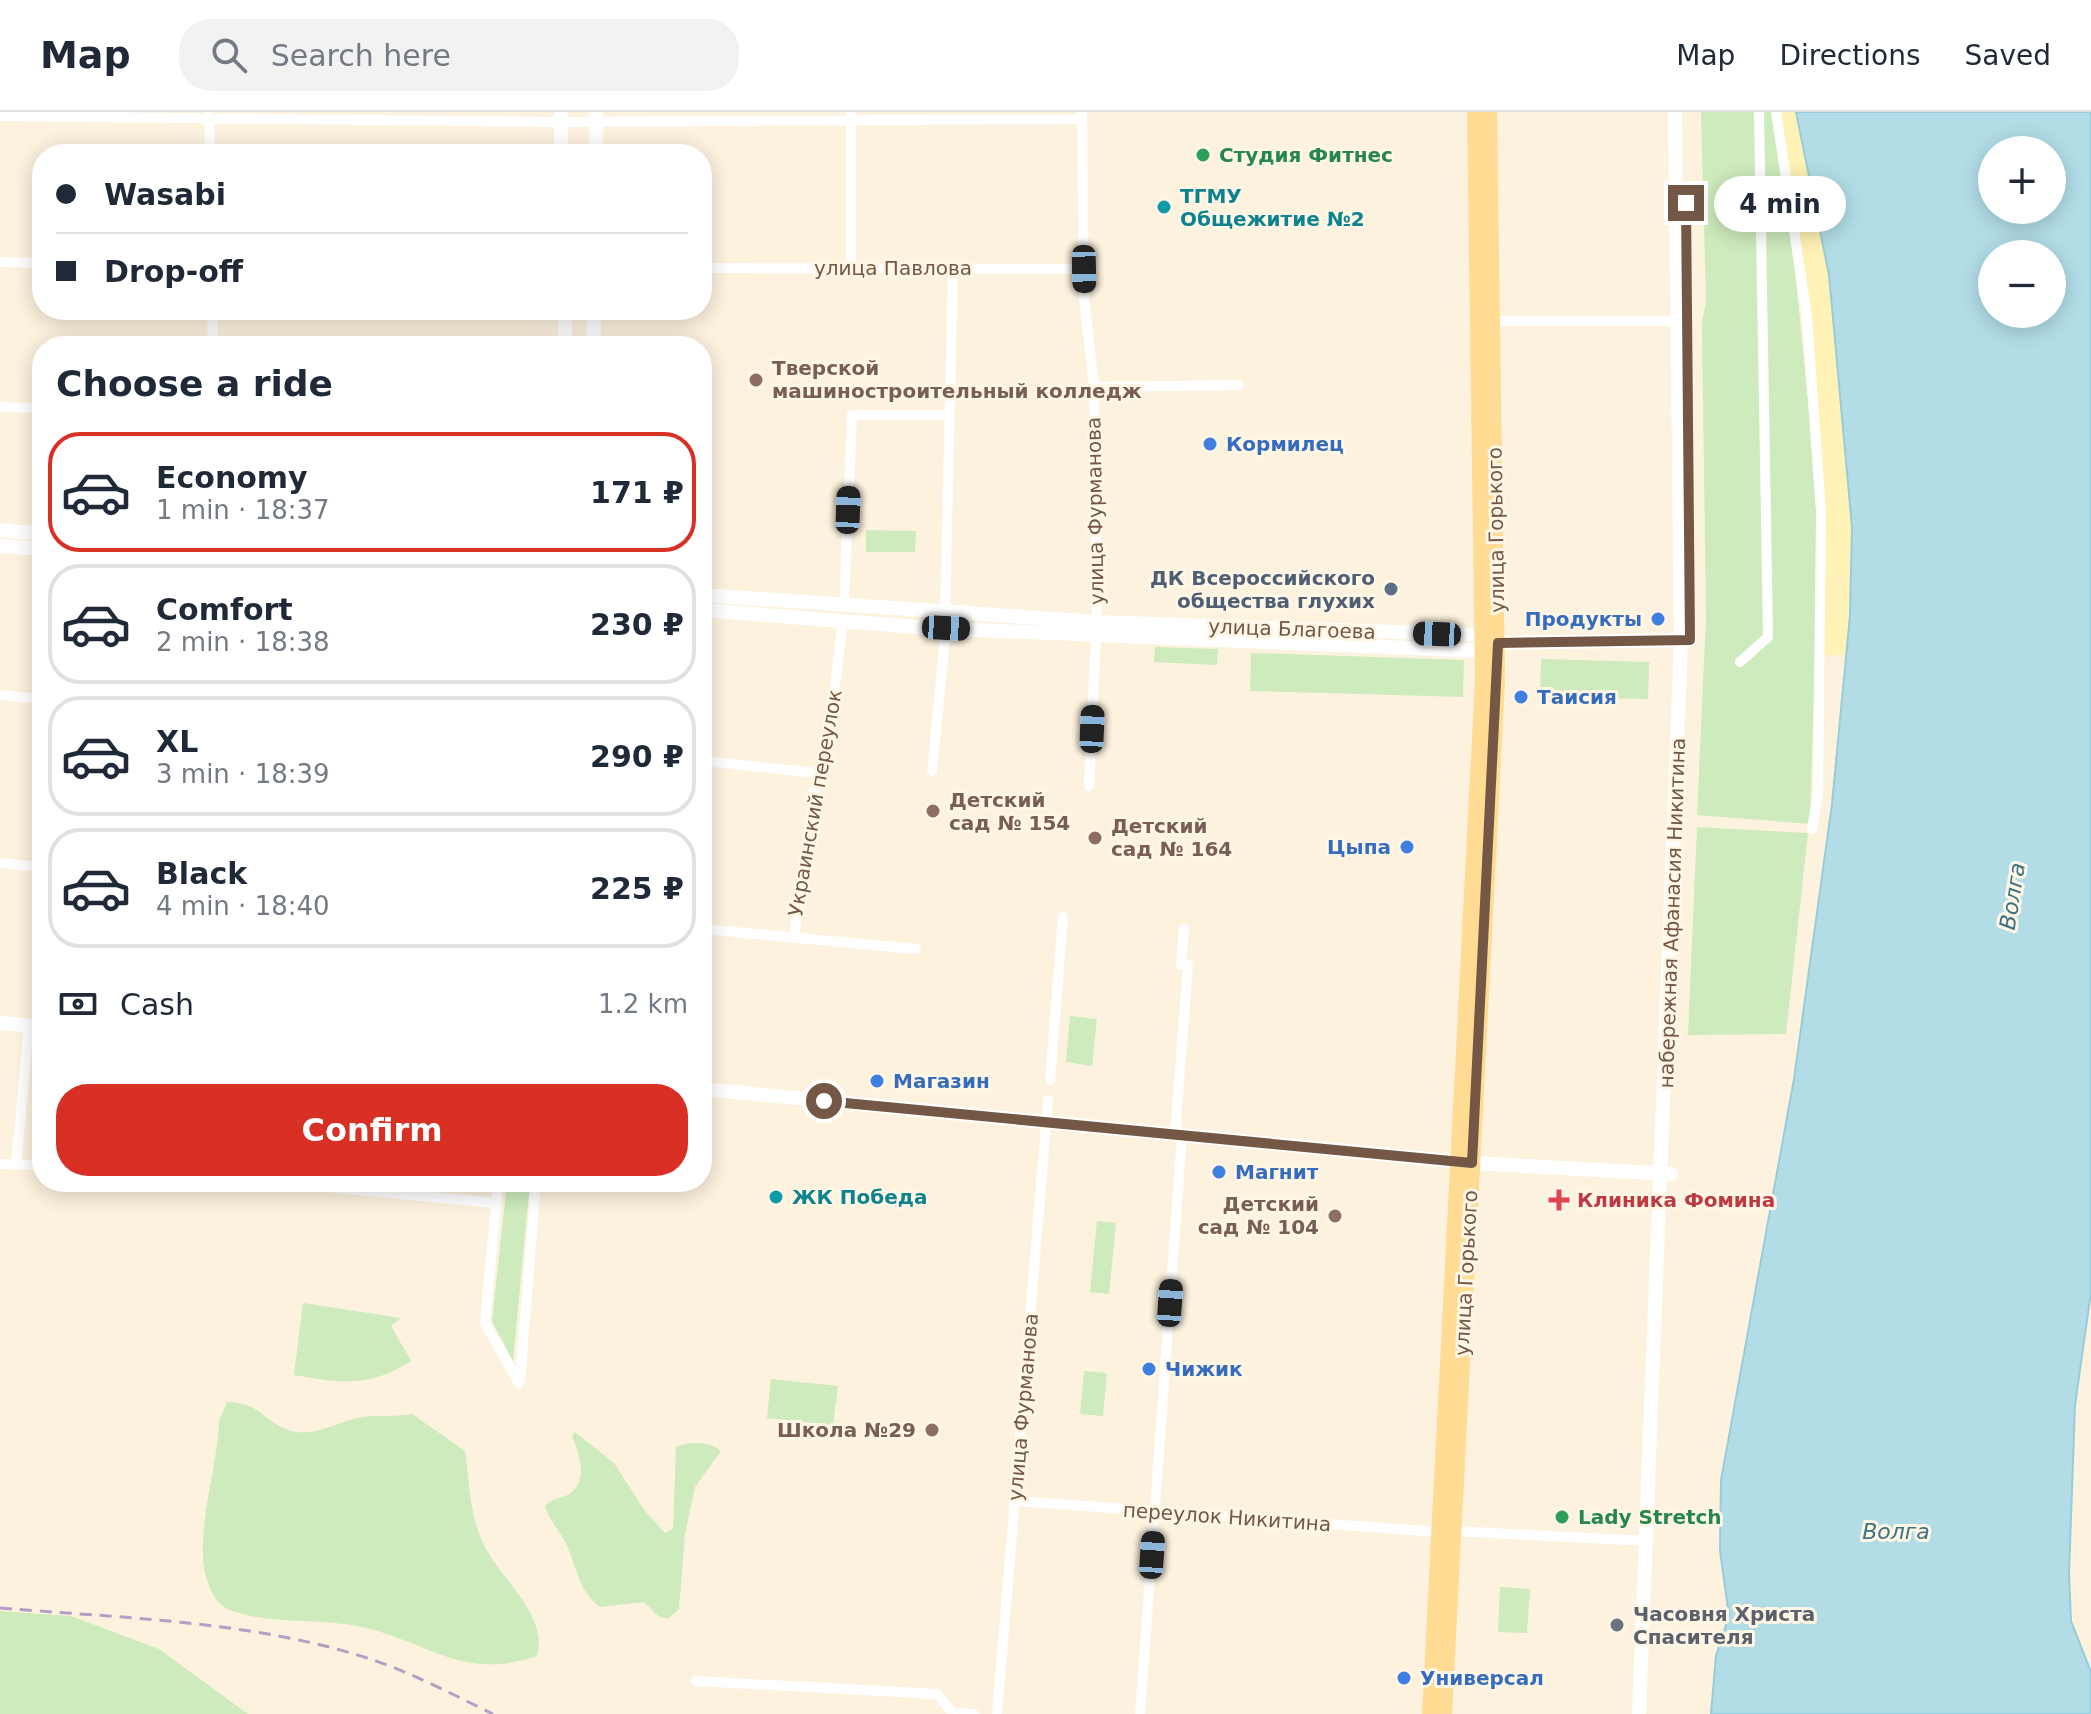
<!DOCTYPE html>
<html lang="en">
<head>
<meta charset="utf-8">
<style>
  body { margin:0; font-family:"DejaVu Sans",sans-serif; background:#f2f2f3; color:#1f2937; height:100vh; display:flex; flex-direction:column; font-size:30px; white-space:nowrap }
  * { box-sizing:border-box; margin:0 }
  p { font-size:26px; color:#747a83 }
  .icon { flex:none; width:44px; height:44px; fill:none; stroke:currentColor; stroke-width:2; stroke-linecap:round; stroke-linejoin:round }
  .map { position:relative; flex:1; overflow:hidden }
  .sheet { position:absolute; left:32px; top:224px; width:680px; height:856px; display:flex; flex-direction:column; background:#fff; border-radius:32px; box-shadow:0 4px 20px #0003 }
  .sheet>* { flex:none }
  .banner { position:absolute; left:32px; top:32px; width:680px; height:176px; border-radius:32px; box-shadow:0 4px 20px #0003; display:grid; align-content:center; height:176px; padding:0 24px; background:#fff }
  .controls { position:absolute; left:1978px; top:24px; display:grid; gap:16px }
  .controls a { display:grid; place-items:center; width:88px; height:88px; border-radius:50%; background:#fff; box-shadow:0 4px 20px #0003; font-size:40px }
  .end { position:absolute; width:36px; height:36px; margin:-18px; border:10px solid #745845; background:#fff; box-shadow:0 0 0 4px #fff }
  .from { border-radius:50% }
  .bubble { position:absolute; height:56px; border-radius:28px; background:#fff; box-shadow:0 4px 20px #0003; font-size:26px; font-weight:600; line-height:56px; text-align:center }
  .car { position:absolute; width:24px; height:48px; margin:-24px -12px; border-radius:10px; box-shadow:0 0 6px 2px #0007; background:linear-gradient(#222 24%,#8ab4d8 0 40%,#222 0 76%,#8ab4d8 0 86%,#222 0) }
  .banner b { display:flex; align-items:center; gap:28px; height:76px; font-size:30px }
  .banner b+b { border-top:2px solid #e0e1e3 }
  .banner i { width:20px; height:20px; background:#1f2937 }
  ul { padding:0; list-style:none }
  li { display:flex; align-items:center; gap:24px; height:120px; margin:0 16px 12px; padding:0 8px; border:4px solid #e0e1e3; border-radius:32px }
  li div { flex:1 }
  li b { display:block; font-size:30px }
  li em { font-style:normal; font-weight:600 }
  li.selected { border-color:#d93025 }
  li>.icon { width:72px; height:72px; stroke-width:1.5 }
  h2 { padding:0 24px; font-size:36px; line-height:96px }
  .pay { display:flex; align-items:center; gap:20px; height:88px; padding:0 24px; font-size:30px }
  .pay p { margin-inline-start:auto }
  .button { display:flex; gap:16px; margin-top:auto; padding:16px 24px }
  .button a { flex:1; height:92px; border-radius:32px; background:#d93025; color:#fff; font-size:32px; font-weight:600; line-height:92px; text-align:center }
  header { display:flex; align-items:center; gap:48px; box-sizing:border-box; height:112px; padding:0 40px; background:#fff; border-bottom:2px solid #e0e1e3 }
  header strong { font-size:38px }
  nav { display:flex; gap:44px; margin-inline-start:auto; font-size:28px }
  .search { width:560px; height:72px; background:#f2f2f3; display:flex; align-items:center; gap:20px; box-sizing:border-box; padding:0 28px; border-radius:32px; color:#747a83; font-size:30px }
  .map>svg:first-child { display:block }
  .green { fill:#cdebbc }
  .sand { fill:#fff2b6 }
  .water { fill:#b2dde7; stroke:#98ccd9; stroke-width:2; fill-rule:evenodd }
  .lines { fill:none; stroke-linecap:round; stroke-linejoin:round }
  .street { stroke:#fff; stroke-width:10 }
  .secondary { stroke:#fff; stroke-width:14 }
  .primary { stroke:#ffdb93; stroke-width:16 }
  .rail { stroke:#b59dc6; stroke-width:3; stroke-dasharray:12 8; stroke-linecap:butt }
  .route { stroke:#745845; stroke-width:10 }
  .leisure-dot { fill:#2e9e5b; stroke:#fff6e5; stroke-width:3 }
  .culture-dot { fill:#0f9aa8; stroke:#fff6e5; stroke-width:3 }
  .education-dot { fill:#8d6e63; stroke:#fff6e5; stroke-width:3 }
  .shop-dot { fill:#3f7fe0; stroke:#fff6e5; stroke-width:3 }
  .service-dot { fill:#5c6f8a; stroke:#fff6e5; stroke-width:3 }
  .health-dot { fill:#e0444e; stroke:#fff6e5; stroke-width:3 }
  .worship-dot { fill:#6b7280; stroke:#fff6e5; stroke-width:3 }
  .labels { text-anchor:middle; stroke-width:6; stroke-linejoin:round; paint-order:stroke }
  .leisure-label { font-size:20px; font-weight:bold; fill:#27864d; stroke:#fff6e5; text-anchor:start }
  .culture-label { font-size:20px; font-weight:bold; fill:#0d838f; stroke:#fff6e5; text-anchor:start }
  .street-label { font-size:20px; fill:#745845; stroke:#fff6e5 }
  .education-label { font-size:20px; font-weight:bold; fill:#785e54; stroke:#fff6e5; text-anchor:start }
  .shop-label { font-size:20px; font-weight:bold; fill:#366cbe; stroke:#fff6e5; text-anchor:start }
  .service-label { font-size:20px; font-weight:bold; fill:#4e5e75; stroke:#fff6e5; text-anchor:end }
  .health-label { font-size:20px; font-weight:bold; fill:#be3a42; stroke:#fff6e5; text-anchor:start }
  .worship-label { font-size:20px; font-weight:bold; fill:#5b616d; stroke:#fff6e5; text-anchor:start }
  .water-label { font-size:22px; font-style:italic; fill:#3b7382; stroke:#fff6e5 }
</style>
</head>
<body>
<header>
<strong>Map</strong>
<div class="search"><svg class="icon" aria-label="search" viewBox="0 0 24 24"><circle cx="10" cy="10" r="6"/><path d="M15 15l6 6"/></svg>Search here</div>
<nav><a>Map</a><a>Directions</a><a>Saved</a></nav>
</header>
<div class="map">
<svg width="2091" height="1602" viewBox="0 0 2091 1602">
  <rect width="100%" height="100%" fill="#fdf2de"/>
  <path class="green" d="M1701,0H1774L1792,128L1819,400L1810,712L1697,703L1706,507L1702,213L1706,187Z
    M866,418L916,419L915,440H866Z
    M1155,535L1218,537L1217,553L1154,550Z
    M1251,541L1464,548L1463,585L1250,579Z
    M1541,547L1649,550L1648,587L1540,585Z
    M1697,715L1808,721L1786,922L1688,923Z
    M1070,904L1097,907L1092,954L1066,950Z
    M507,1070H530L513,1249L492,1209Z
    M1097,1109L1116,1111L1109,1182L1090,1180Z
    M303,1191L401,1206L391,1214L411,1249C369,1276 341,1271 294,1263Z
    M1084,1259L1107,1261L1103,1304L1080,1302Z
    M771,1267L838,1274L833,1313L767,1306Z
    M227,1290C261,1291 262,1308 288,1318C314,1327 338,1309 362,1305C375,1303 396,1305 412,1302L465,1339C469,1369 470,1404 483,1431C499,1466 549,1503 537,1544C459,1570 428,1528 357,1514C315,1506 270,1513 230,1498C219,1494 212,1483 208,1471C192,1428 218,1357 219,1309Z
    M575,1320L614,1351L645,1399L665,1421L673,1417L676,1335C689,1329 710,1329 721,1339L695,1375L685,1422L679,1497L668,1507L658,1504L644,1490L600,1495C579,1479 577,1457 567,1434C561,1420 549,1409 545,1394C552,1385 565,1387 573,1379C588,1365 578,1339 572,1324Z
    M1500,1475L1530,1477L1527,1521L1498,1520Z
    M0,1499L71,1504L159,1537L248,1602H0Z"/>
  <path class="sand" d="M1781,0H1796L1829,163L1834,217L1852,415L1847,542L1821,544L1823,400Z"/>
  <path class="water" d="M1796,0H2091V1180L2075,1293L2069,1462L2071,1509L2091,1560V1602H1711L1716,1544L1729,1504L1720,1438L1721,1368L1794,967L1832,692L1850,503L1852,415L1834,217L1829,163ZM1992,38H2052V98H1992ZM1992,142H2052V202H1992Z"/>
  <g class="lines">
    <path class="street" d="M209,0L210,42
      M1082,0L1084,186L1094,275L1097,510
      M1776,0L1807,205L1821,400L1818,681L1812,717
      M0,4L561,10L1082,7
      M0,150L42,151
      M702,156L1084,157
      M851,156V0
      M212,198L213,234
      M1490,209H1680
      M1094,275L1239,273
      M0,295L42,296
      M844,494L852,303H950
      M945,502L953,156
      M1740,550L1768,525L1759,0
      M0,583L42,587
      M702,649L817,661
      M932,659L946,516
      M1089,674L1096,524
      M0,751L42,755
      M702,817L916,837
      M794,825L817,661L825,653L843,509
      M1050,968L1063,805
      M1175,1022L1188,853H1181L1184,817
      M0,1052L42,1053
      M16,1052L29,914
      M272,1070L496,1091
      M498,1070L485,1211L519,1271
      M520,1269L536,1070
      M1015,1389L1439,1420
      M1453,1419L1647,1429
      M696,1569L937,1582L953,1601L974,1602
      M997,1602L1048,988
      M1140,1602L1182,1023"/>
    <path class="secondary" d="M561,0V42
      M596,42V0
      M565,234V198
      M594,234V198
      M0,418L42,422
      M0,434L42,437
      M702,483L1097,510L1483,523L1490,527
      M702,498L930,516L1483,539L1498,531L1690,528
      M0,911L42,915
      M702,977L1472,1051L1671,1062
      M1639,1602L1681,528L1675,0"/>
    <path class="primary" d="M1430,1602L1483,567L1475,0
      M1444,1602L1497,568L1489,0"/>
    <path class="rail" d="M0,1496C121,1506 260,1509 376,1549C416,1563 454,1583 493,1602"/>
  </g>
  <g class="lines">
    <path class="route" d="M824,989L1472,1051L1498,531L1690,528L1686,91"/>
  </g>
  <g class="leisure-dot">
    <circle cx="1203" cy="43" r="8"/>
    <circle cx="1562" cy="1405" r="8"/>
  </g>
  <g class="culture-dot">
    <circle cx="1164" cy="95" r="8"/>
    <circle cx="776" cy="1085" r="8"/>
  </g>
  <g class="education-dot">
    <circle cx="756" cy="268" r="8"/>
    <circle cx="933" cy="699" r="8"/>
    <circle cx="1095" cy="726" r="8"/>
    <circle cx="1335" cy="1104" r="8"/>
    <circle cx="932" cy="1318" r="8"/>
  </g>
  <g class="shop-dot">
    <circle cx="1210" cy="332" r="8"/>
    <circle cx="1658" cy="507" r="8"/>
    <circle cx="1521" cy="585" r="8"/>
    <circle cx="1407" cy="735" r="8"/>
    <circle cx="877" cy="969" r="8"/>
    <circle cx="1219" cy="1060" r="8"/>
    <circle cx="1149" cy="1257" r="8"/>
    <circle cx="1404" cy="1566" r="8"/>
  </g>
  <circle class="service-dot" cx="1391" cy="477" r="8"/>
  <path class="health-dot" d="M1555 1076h8v8h8v8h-8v8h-8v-8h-8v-8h8z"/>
  <circle class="worship-dot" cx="1617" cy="1513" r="8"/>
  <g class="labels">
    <g class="leisure-label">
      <text x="1219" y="50">Студия Фитнес</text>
      <text x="1578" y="1412">Lady Stretch</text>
    </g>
    <g class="culture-label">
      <text x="1180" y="91">ТГМУ<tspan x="1180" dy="23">Общежитие №2</tspan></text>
      <text x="792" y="1092">ЖК Победа</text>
    </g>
    <g class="street-label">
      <text x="893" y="163">улица Павлова</text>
      <text transform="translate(1095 399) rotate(-91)" y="7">улица Фурманова</text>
      <text transform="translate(1496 418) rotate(-91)" y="7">улица Горького</text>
      <text transform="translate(1292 517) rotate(2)" y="7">улица Благоева</text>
      <text transform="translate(815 691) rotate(-80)" y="7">Украинский переулок</text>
      <text transform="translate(1672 801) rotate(-88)" y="7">набережная Афанасия Никитина</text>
      <text transform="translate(1466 1161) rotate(-87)" y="7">улица Горького</text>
      <text transform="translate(1023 1295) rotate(-85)" y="7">улица Фурманова</text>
      <text transform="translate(1227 1405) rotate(4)" y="7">переулок Никитина</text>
    </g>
    <g class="education-label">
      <text x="772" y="263">Тверской<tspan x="772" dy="23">машиностроительный колледж</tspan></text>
      <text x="949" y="695">Детский<tspan x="949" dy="23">сад № 154</tspan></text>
      <text x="1111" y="721">Детский<tspan x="1111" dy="23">сад № 164</tspan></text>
      <text x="1319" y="1099" text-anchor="end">Детский<tspan x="1319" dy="23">сад № 104</tspan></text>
      <text x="916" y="1325" text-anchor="end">Школа №29</text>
    </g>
    <g class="shop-label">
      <text x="1226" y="339">Кормилец</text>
      <text x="1642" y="514" text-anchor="end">Продукты</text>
      <text x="1537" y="592">Таисия</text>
      <text x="1391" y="742" text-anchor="end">Цыпа</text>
      <text x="893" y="976">Магазин</text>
      <text x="1235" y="1067">Магнит</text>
      <text x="1165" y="1264">Чижик</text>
      <text x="1420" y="1573">Универсал</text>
    </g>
    <g class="service-label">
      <text x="1375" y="473">ДК Всероссийского<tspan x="1375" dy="23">общества глухих</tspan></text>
    </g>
    <g class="health-label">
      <text x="1577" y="1095">Клиника Фомина</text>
    </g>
    <g class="worship-label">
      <text x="1633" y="1509">Часовня Христа<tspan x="1633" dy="23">Спасителя</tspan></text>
    </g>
    <g class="water-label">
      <text transform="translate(2012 784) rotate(-81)" y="8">Волга</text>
      <text x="1896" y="1427">Волга</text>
    </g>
  </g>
</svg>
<div class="controls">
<a>+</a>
<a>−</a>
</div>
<i class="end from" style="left:824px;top:989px"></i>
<i class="end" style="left:1686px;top:91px"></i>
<div class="bubble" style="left:1714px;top:64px;width:132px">4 min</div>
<i class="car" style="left:1084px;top:157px;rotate:179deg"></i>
<i class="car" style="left:848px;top:398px;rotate:2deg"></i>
<i class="car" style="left:946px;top:516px;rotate:93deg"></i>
<i class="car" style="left:1437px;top:522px;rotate:272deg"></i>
<i class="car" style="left:1092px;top:617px;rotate:2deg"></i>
<i class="car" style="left:1170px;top:1191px;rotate:4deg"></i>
<i class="car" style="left:1152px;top:1443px;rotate:4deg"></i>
<div class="banner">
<b><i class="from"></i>Wasabi</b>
<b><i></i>Drop-off</b>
</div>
<section class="sheet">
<h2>Choose a ride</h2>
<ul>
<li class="selected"><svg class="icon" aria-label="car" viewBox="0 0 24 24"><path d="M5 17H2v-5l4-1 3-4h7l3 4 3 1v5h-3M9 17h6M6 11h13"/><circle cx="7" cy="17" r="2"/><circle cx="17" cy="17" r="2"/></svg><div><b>Economy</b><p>1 min · 18:37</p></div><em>171 ₽</em></li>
<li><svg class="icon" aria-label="car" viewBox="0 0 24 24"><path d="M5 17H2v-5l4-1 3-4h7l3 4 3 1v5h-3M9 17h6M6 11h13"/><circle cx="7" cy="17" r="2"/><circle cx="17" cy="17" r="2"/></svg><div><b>Comfort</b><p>2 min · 18:38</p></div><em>230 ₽</em></li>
<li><svg class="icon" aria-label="car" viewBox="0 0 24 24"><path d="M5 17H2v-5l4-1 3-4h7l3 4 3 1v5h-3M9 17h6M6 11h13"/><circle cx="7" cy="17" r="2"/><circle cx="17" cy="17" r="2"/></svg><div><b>XL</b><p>3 min · 18:39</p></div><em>290 ₽</em></li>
<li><svg class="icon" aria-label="car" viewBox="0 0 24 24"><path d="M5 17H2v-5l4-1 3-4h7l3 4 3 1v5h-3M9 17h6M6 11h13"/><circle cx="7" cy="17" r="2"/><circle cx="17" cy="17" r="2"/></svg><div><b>Black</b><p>4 min · 18:40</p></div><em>225 ₽</em></li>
</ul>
<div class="pay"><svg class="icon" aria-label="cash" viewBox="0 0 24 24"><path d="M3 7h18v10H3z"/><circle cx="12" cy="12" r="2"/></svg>Cash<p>1.2 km</p></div>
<div class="button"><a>Confirm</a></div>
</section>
</div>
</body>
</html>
